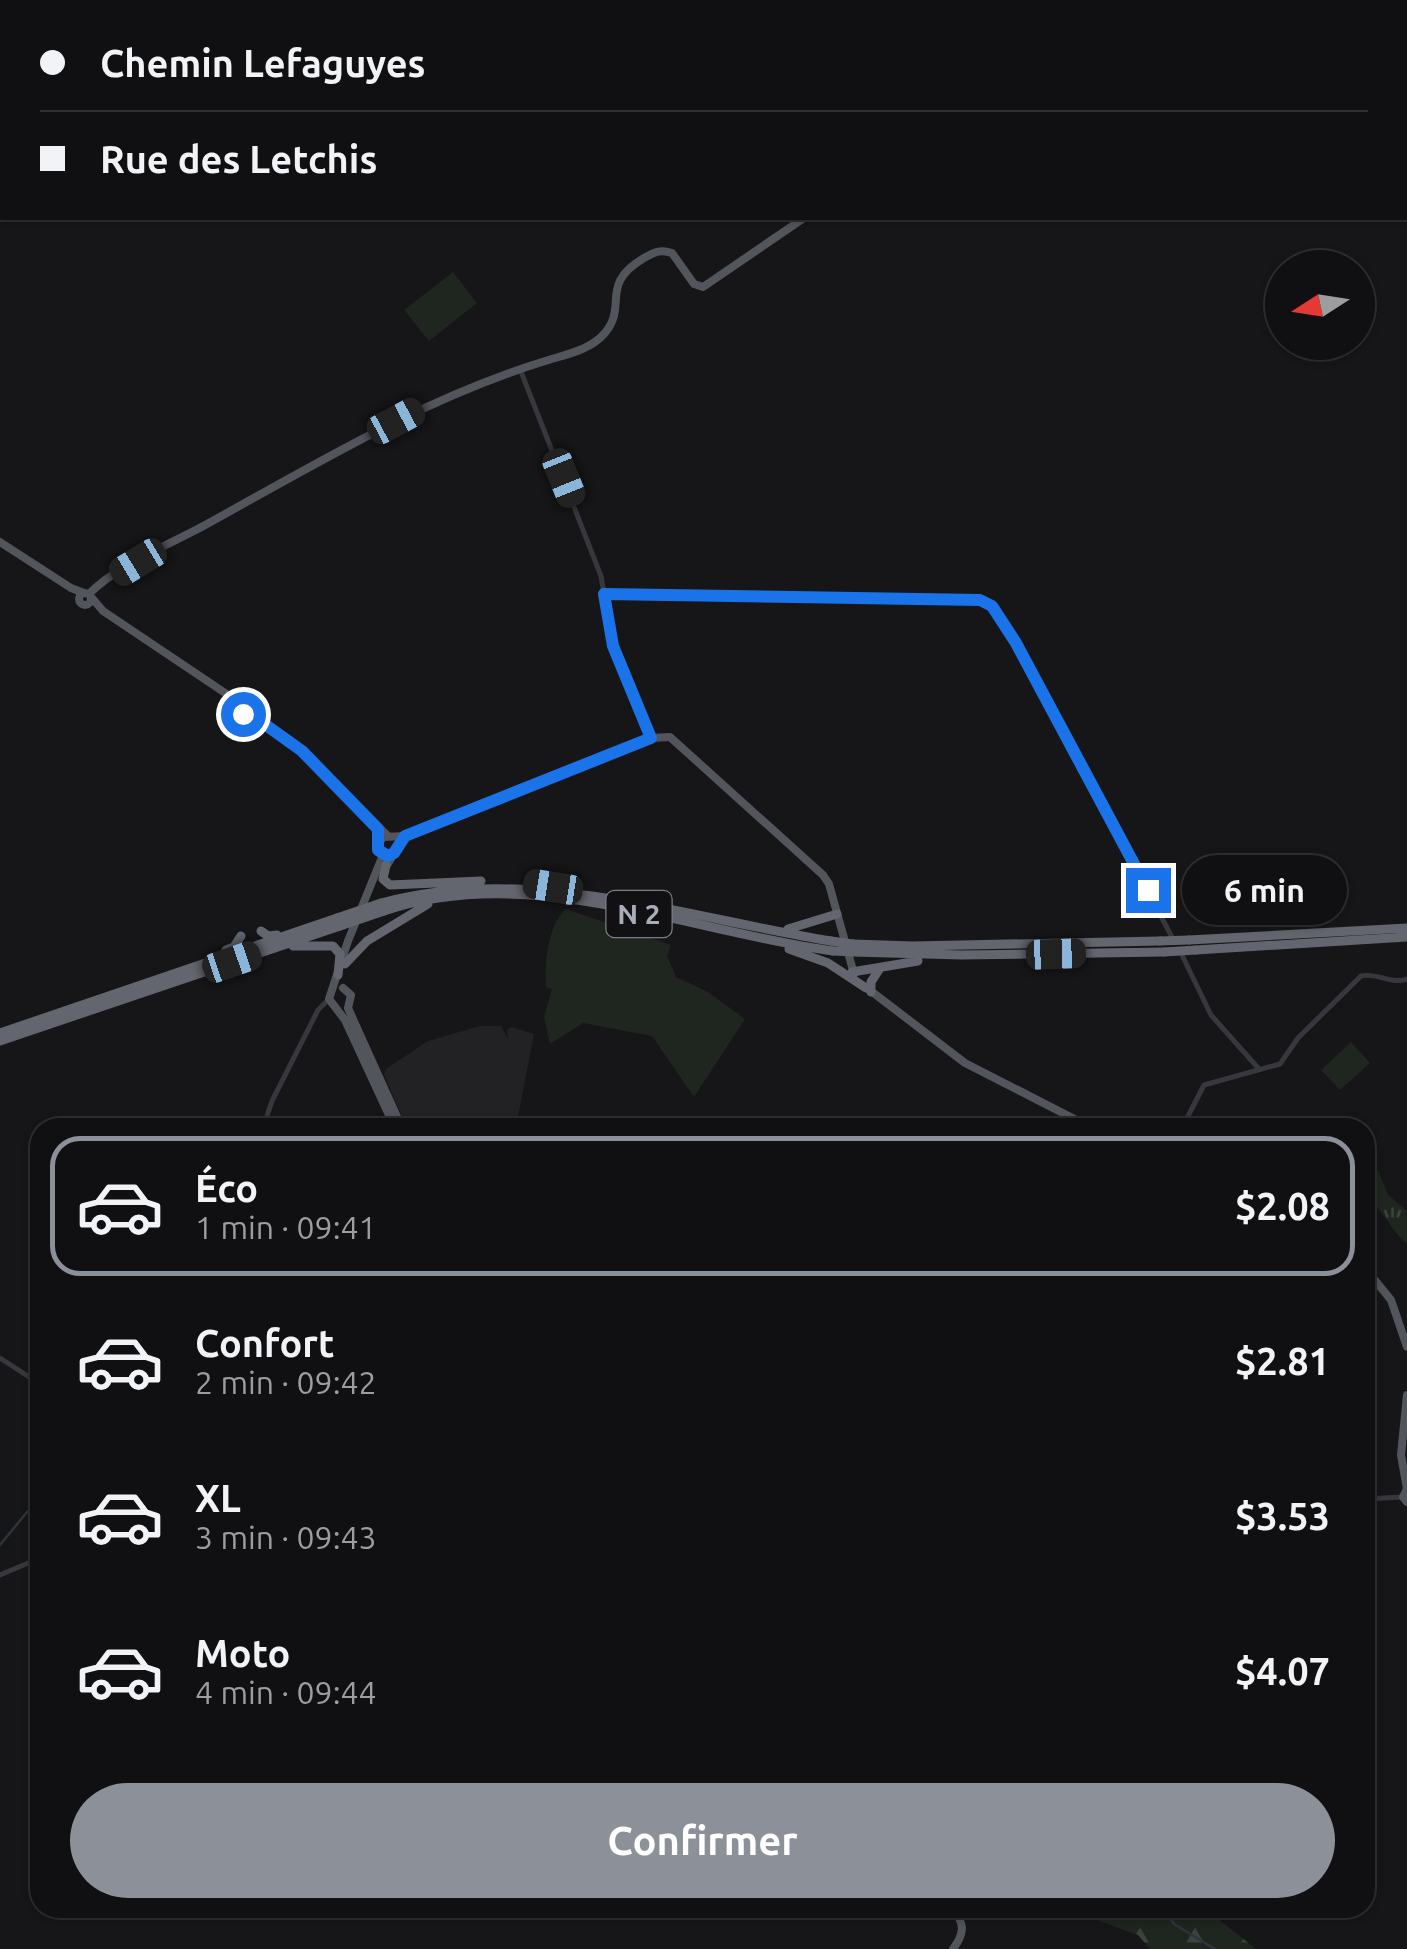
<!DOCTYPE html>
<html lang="fr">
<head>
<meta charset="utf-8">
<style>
  body { margin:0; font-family:Ubuntu,sans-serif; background:#1e1e20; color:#f1f3f6; height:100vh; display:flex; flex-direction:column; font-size:38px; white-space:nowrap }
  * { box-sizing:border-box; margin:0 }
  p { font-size:32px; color:#9c9d9f }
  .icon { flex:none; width:55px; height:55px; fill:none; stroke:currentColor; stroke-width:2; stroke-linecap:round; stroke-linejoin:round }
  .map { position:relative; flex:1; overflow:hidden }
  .sheet { position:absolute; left:30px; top:1118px; width:1345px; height:800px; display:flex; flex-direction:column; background:#101012; border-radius:30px; box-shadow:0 2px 8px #0004,0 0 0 2px #303032 }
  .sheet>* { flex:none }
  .hud { position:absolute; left:0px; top:0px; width:1408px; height:220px; box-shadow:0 2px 8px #0004,0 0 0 2px #303032; display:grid; align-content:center; height:220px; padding:0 40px; background:#101012 }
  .needle { width:65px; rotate:258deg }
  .buttons { position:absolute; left:1265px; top:250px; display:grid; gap:20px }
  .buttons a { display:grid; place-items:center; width:110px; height:110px; border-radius:50%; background:#101012; box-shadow:0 2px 8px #0004,0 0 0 2px #303032; font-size:50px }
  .end { position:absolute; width:45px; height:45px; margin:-22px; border:12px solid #1a73e8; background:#fff; box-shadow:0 0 0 5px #fff }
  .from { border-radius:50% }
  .bubble { position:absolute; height:70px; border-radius:35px; background:#101012; box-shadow:0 2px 8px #0004,0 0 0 2px #303032; font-size:32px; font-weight:600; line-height:70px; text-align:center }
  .car { position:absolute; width:30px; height:60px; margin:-30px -15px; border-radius:12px; box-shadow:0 0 8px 2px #0007; background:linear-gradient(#222 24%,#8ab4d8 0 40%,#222 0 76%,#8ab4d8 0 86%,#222 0) }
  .hud b { display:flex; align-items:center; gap:35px; height:95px; font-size:38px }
  .hud b+b { border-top:2px solid #303032 }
  .hud i { width:25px; height:25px; background:#f1f3f6 }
  ul { padding:18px 0 0; list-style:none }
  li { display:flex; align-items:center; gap:30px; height:140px; margin:0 20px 15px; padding:0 20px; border:5px solid transparent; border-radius:30px }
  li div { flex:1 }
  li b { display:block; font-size:38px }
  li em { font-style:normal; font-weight:600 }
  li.on { border-color:#8c9099 }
  li>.icon { width:90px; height:90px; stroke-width:1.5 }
  .action { display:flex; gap:20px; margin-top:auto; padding:20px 40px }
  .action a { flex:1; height:115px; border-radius:60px; background:#8c9099; color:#fff; font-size:40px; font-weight:600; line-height:115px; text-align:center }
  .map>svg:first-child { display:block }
  .built { fill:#222225 }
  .grass { fill:url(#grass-tufts) }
  .forest { fill:url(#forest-firs) }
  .pitch { fill:#1e261f }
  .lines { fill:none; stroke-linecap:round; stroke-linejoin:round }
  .stream { stroke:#2c353c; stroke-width:2.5 }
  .minor { stroke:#37383d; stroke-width:5 }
  .major { stroke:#53555c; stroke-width:8 }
  .highway { stroke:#63666e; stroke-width:9 }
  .highway-bridge { stroke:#63666e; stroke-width:9 }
  .route { stroke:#1a73e8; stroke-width:12 }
  .labels { text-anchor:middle; stroke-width:8; stroke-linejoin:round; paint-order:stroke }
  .shield { fill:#111113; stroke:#7b7e86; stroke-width:2.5 }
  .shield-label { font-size:28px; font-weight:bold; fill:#a8adb8 }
</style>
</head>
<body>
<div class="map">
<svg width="1407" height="1949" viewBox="0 0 1407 1949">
  <defs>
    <pattern id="grass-tufts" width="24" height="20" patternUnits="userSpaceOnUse" patternTransform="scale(2.5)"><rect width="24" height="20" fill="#1e261f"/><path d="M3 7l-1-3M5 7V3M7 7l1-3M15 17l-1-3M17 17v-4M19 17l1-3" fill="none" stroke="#3c433d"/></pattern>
    <pattern id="forest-firs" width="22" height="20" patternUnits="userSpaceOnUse" patternTransform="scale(2.5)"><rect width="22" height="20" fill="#1e261f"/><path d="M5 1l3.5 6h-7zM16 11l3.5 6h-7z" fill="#3c433d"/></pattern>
  </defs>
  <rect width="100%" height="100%" fill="#161618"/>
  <path class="built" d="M480,1026H501L508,1039L507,1030L511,1027L534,1034L516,1127H406L384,1074L387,1068L428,1041Z"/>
  <path class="grass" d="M1378,1170L1388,1195L1407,1211V1243C1389,1230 1385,1208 1365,1199V1172Z"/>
  <path class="forest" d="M1087,1908H1204L1256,1949H1150L1138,1935L1089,1917Z"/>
  <path class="pitch" d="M453,272L477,303L429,341L404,310Z
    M566,909L671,945L667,956L676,977L708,992L745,1019L694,1097L652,1036L583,1023L550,1044L544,1017L552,989L546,987C544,965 548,924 566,909Z
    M1351,1042L1370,1063L1340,1090L1321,1070Z"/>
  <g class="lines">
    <path class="stream" d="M0,1545L27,1512L40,1502
      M1164,1908L1174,1924L1215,1949"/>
    <path class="minor" d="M520,369L601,576L613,646L651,737
      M604,594L701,593L726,597L987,602L1003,621L1034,676L1174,941
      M1180,951L1211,1015L1259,1069
      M263,1128L272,1101L318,1010L329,999
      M1182,1128L1204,1085L1280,1064L1298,1038L1361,976C1377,972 1391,985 1407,979
      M0,1358L40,1384
      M1365,1499L1403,1497
      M0,1575L40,1558"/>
    <path class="major" d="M854,0L855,2
      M0,542L71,588L84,593
      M79 599a6 6 0 1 1 12 0a6 6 0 1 1-12 0Z
      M89,594C117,565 171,544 207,524C316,464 423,399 542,362C563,355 589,351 604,334C629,306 598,285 644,258C655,252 660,249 672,253L694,284L703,287L804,218
      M92,598L103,611L246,707
      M242 712a5 5 0 1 1 10 0a5 5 0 1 1-10 0Z
      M251,715L302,751L388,836
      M383,855L377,847L383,837L405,836L651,738L670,737L823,875L829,884L854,974
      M383,855L348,941L329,999L345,1020L395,1128
      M384,870L405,836
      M343,988L351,995L348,1008L402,1128
      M867,988L965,1063L1092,1128
      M1365,1268L1391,1300L1407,1347
      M1407,1395L1401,1455L1407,1489L1403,1497L1407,1502
      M952,1908C965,1923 965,1933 953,1949"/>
    <path class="highway" d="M386,865L383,879L390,885L481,881
      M381,903C530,863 683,917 831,941
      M384,911C529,862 687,931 833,951
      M788,929L837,914
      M261,931L268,936L277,935
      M1189,940L1407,928
      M853,944L913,946L1160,941
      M293,946H333L340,954L338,975
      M789,949L828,963L866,988
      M226,950L234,947L241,936
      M1196,950L1407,937
      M853,952L961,955L1164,952
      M345,964L367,941L428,904
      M852,972L918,961
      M871,992V982L880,968
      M0,1033L337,918
      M0,1041L340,926"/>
    <path class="highway-bridge" d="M337,918L381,903
      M340,926L384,911
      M831,941L853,944
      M1160,941L1189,940
      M833,951L853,952
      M1164,952L1196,950"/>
  </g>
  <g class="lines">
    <path class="route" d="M243,714L246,717L252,715L302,751L378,829V850L388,856L394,853L405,836L651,738L613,646L604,594L980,600L992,606L1016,643L1148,890"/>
  </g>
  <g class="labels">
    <rect class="shield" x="606.5" y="891" width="65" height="46" rx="8"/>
    <g class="shield-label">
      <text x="639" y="924">N 2</text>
    </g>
  </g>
</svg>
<div class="buttons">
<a><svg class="needle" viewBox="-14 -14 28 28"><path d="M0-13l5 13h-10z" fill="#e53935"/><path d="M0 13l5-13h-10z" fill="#9c9d9f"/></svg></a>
</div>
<i class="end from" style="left:243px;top:714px"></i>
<i class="end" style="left:1148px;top:890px"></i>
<div class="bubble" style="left:1182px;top:855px;width:165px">6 min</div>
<i class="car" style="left:396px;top:421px;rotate:62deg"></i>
<i class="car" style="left:564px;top:478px;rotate:158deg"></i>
<i class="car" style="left:138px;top:562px;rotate:239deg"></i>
<i class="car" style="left:553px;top:887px;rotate:279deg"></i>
<i class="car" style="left:1056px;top:954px;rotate:88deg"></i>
<i class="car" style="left:232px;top:962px;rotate:71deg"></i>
<div class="hud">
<b><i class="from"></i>Chemin Lefaguyes</b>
<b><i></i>Rue des Letchis</b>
</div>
<section class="sheet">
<ul>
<li class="on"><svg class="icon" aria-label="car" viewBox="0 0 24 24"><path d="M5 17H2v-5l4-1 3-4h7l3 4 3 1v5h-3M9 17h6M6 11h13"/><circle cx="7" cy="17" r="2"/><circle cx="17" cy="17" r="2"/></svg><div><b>Éco</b><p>1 min · 09:41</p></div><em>$2.08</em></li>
<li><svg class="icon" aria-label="car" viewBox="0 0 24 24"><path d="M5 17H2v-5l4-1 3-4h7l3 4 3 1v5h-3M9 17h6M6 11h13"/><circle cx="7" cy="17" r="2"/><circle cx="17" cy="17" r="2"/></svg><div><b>Confort</b><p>2 min · 09:42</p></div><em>$2.81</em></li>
<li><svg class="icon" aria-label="car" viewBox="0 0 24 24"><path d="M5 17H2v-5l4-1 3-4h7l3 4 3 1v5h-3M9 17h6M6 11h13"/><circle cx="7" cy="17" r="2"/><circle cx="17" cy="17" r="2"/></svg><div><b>XL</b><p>3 min · 09:43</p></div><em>$3.53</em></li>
<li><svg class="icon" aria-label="car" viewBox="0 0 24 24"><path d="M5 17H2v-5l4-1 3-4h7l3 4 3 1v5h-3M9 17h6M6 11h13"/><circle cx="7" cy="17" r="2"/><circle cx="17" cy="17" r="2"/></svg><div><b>Moto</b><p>4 min · 09:44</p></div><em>$4.07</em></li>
</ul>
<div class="action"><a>Confirmer</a></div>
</section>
</div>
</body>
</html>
